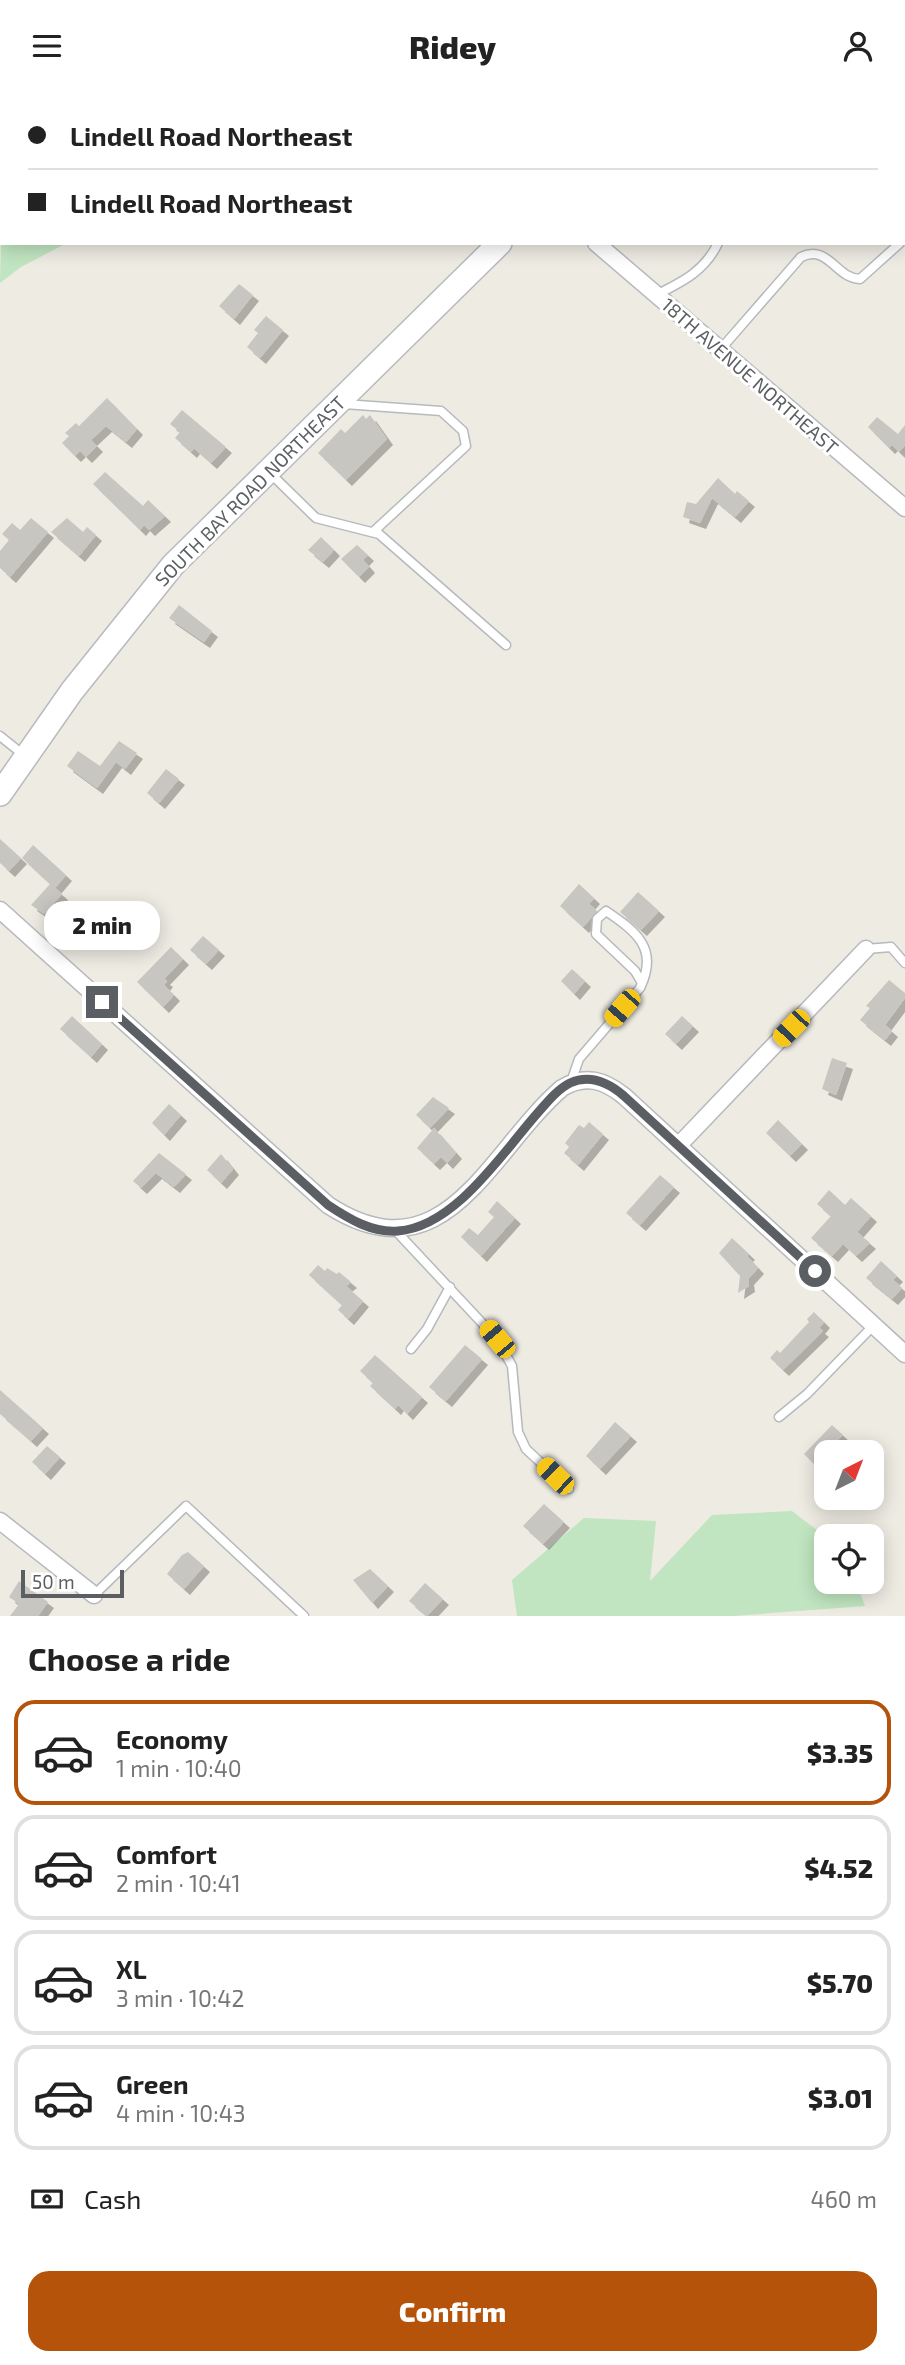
<!DOCTYPE html>
<html lang="en">
<head>
<meta charset="utf-8">
<style>
  body { margin:0; font-family:"Exo 2",sans-serif; background:#f6f6f6; color:#222; height:100vh; display:flex; flex-direction:column; font-size:26px; white-space:nowrap }
  * { box-sizing:border-box; margin:0 }
  p { font-size:23px; color:#767676 }
  .icon { flex:none; width:38px; height:38px; fill:none; stroke:currentColor; stroke-width:2; stroke-linecap:round; stroke-linejoin:round }
  .map { position:relative; height:1525px; overflow:hidden }
  .side { display:flex; flex-direction:column; background:#fff; flex:1 }
  .side>* { flex:none }
  .top-card { position:absolute; left:0px; top:0px; width:906px; height:154px; box-shadow:0 4px 18px #0003; display:grid; align-content:center; height:154px; padding:0 28px; background:#fff }
  .needle { width:46px; rotate:42deg }
  .controls { position:absolute; left:814px; top:1349px; display:grid; gap:14px }
  .controls a { display:grid; place-items:center; width:70px; height:70px; border-radius:14px; background:#fff; box-shadow:0 4px 18px #0003; font-size:35px }
  .scale { position:absolute; left:21px; bottom:18px; width:103px; box-sizing:border-box; padding-left:7px; border:4px solid #5b5f63; border-top:0; font-size:19px; line-height:24px; white-space:nowrap; color:#5b5f63; -webkit-text-stroke:5px #fff; paint-order:stroke }
  .end { position:absolute; width:32px; height:32px; margin:-16px; border:9px solid #5b5f63; background:#fff; box-shadow:0 0 0 4px #fff }
  .from { border-radius:50% }
  .bubble { position:absolute; height:49px; border-radius:21px; background:#fff; box-shadow:0 4px 18px #0003; font-size:23px; font-weight:800; line-height:49px; text-align:center }
  .car { position:absolute; width:21px; height:42px; margin:-21px -10px; border-radius:9px; box-shadow:0 0 5px 2px #0007; background:linear-gradient(#f5c518 24%,#345 0 40%,#f5c518 0 76%,#345 0 86%,#f5c518 0) }
  .top-card b { display:flex; align-items:center; gap:24px; height:66px; font-size:26px }
  .top-card b+b { border-top:2px solid #e0e0e0 }
  .top-card i { width:18px; height:18px; background:#222 }
  ul { padding:0; list-style:none }
  li { display:flex; align-items:center; gap:21px; height:105px; margin:0 14px 10px; padding:0 14px; border:4px solid #e0e0e0; border-radius:21px }
  li div { flex:1 }
  li b { display:block; font-size:26px }
  li em { font-style:normal; font-weight:800 }
  li.on { border-color:#b45309 }
  li>.icon { width:63px; height:63px; stroke-width:1.5 }
  h2 { padding:0 28px; font-size:32px; line-height:84px }
  .pay { display:flex; align-items:center; gap:18px; height:77px; padding:0 28px; font-size:26px }
  .pay p { margin-inline-start:auto }
  .cta { display:flex; gap:14px; margin-top:auto; padding:14px 28px }
  .cta a { flex:1; height:80px; border-radius:21px; background:#b45309; color:#fff; font-size:28px; font-weight:800; line-height:80px; text-align:center }
  header { display:flex; justify-content:space-between; align-items:center; height:91px; padding:0 28px; background:#fff; font-size:32px; font-weight:800 }
  .map>svg:first-child { display:block }
  .green { fill:#c0e5c0 }
  .building { fill:#c8c6c0; filter:url(#shadow) }
  .lines { fill:none; stroke-linecap:round; stroke-linejoin:round }
  .lane-casing { stroke:#b6b9bd; stroke-width:11 }
  .street-casing { stroke:#b6b9bd; stroke-width:19 }
  .secondary-casing { stroke:#b7babf; stroke-width:26 }
  .lane { stroke:#fff; stroke-width:8 }
  .street { stroke:#fff; stroke-width:16 }
  .secondary { stroke:#fff; stroke-width:23 }
  .route { stroke:#5b5f63; stroke-width:9 }
  .labels { text-anchor:middle; stroke-width:6; stroke-linejoin:round; paint-order:stroke }
  .street-label { font-size:19px; fill:#5b5f63; stroke:#fff }
</style>
</head>
<body>
<header><svg class="icon" aria-label="menu" viewBox="0 0 24 24"><path d="M4 6h16M4 12h16M4 18h16"/></svg>Ridey<svg class="icon" aria-label="person" viewBox="0 0 24 24"><circle cx="12" cy="8" r="4"/><path d="M4 21q1-7 8-7t8 7"/></svg></header>
<div class="map">
<svg width="905" height="1525" viewBox="0 0 905 1525">
  <defs>
    <filter id="shadow"><feDropShadow dx="6" dy="6" stdDeviation="0" flood-color="#0004"/></filter>
  </defs>
  <rect width="100%" height="100%" fill="#eeebe3"/>
  <path class="green" d="M2,109V152H67L21,176L0,192Z
    M792,1420L826,1446V1491H856L865,1515L733,1525H517L512,1489L584,1427L656,1430L650,1490L712,1424Z"/>
  <path class="building" d="M239,193L253,204L234,228L219,215Z
    M266,225L283,239L260,267L247,256L258,242L254,239Z
    M107,307L137,338L126,351L106,335L91,349L97,355L86,366L80,360L75,365L62,352L69,345L65,342L76,332L79,335Z
    M182,319L226,356L211,372L194,357L191,361L175,347L180,341L170,333Z
    M363,324L366,328L370,324L387,348L346,389L318,362L341,338L345,342Z
    M877,326L898,343L905,334V354L899,361L892,354L889,357L868,336Z
    M105,381L143,415L148,409L165,425L149,439L144,434L140,439L93,393Z
    M718,387L735,403L737,400L749,410L735,426L712,407L700,432L683,426L687,411L696,413Z
    M31,427L48,441L10,486L0,477V460L9,449L2,443L12,432L20,439Z
    M67,427L83,441L87,436L96,444L79,465L51,441Z
    M321,446L334,459L323,471L308,459Z
    M357,454L368,464L363,469L369,476L359,486L341,468Z
    M179,514L212,540L204,551L169,527Z
    M119,650L137,662L125,678L116,671L97,697L67,675L78,660L100,675Z
    M166,678L179,688L159,712L147,702Z
    M0,748L21,767L9,780L0,772Z
    M33,754L66,784L55,797L62,803L44,823L31,814L50,793L22,767Z
    M579,793L594,807L589,813L597,820L583,836L560,815Z
    M638,801L659,820L641,839L620,821Z
    M203,845L219,859L206,873L190,859Z
    M171,856L183,868L164,888L167,890L164,894L174,904L163,916L137,891Z
    M572,878L585,890L574,903L561,890Z
    M889,889L905,902V907L885,934L892,940L885,949L860,929L870,917L866,915Z
    M72,925L102,953L91,966L60,938Z
    M682,925L693,935L676,953L665,943Z
    M832,967L847,972L836,1004L822,998Z
    M433,1006L449,1017L430,1037L416,1024Z
    M169,1013L181,1024L164,1044L152,1032Z
    M778,1029L802,1053L790,1065L766,1042Z
    M589,1031L603,1043L578,1074L564,1062L569,1056L565,1052L579,1034L584,1037Z
    M434,1037L456,1062L447,1072L441,1066L434,1073L417,1057Z
    M159,1062L186,1083L174,1096L156,1082L141,1097L133,1090Z
    M221,1063L233,1078L221,1092L207,1079Z
    M660,1084L674,1096L640,1134L626,1122Z
    M829,1099L845,1114L851,1107L871,1125L857,1141L870,1152L856,1165L843,1153L832,1165L811,1147L831,1125L817,1113Z
    M497,1110L515,1127L481,1165L461,1146L469,1137L478,1144L494,1126L488,1121Z
    M732,1147L749,1163L747,1165L758,1177L748,1188L749,1195L738,1202L740,1185L719,1162Z
    M881,1170L897,1185L893,1189L902,1197L892,1208L866,1187Z
    M318,1174L325,1180L327,1177L337,1183L339,1181L351,1191L346,1195L363,1210L348,1228L338,1219L342,1214L309,1184Z
    M814,1221L824,1231L819,1237L823,1240L783,1279L770,1267L777,1259L780,1262L809,1231L807,1228Z
    M465,1254L482,1268L446,1310L429,1296Z
    M375,1264L422,1306L407,1323L398,1314L395,1318L370,1295L373,1292L360,1280Z
    M0,1299L43,1337L31,1350L0,1323Z
    M615,1331L631,1345L600,1378L586,1365Z
    M832,1334L843,1344L826,1361V1385L804,1363Z
    M47,1355L60,1366L45,1383L32,1371Z
    M544,1413L564,1431L543,1453L523,1435Z
    M188,1461L204,1475L184,1498L167,1483L182,1464Z
    M370,1478L388,1495L372,1512L353,1489Z
    M19,1490L48,1511L38,1525H10L19,1513L9,1506Z
    M425,1492L443,1508L427,1525L409,1510Z"/>
  <g class="lines">
    <g class="lane-casing">
      <path id="lane" d="M905,148V147
        M656,204C682,191 705,180 718,152
        M720,259L801,166C829,153 835,187 860,188L900,152
        M344,313L441,320L463,340L466,355L373,441
        M270,382L316,427L379,443L506,554
        M0,645L25,665
        M866,858L891,856L905,872
        M571,991L579,968L640,897C659,858 637,841 606,820L597,828L596,843L635,880L642,892
        M396,1140L497,1248L512,1275L518,1341L526,1358L569,1398
        M411,1258L427,1238L450,1196
        M779,1326L807,1303L874,1234
        M94,1504L186,1415L304,1525"/>
    </g>
    <g class="street-casing">
      <path id="street" d="M425,0L427,2
        M596,152L905,417
        M0,819L328,1114C445,1190 488,1061 562,997C585,983 604,989 624,1005L905,1263
        M678,1055L866,858
        M0,1430L94,1504"/>
    </g>
    <g class="secondary-casing">
      <path id="secondary" d="M745,2L750,0
        M0,703L72,600L173,474L500,152"/>
    </g>
    <use href="#lane" class="lane"/>
    <use href="#street" class="street"/>
    <use href="#secondary" class="secondary"/>
  </g>
  <g class="lines">
    <path class="route" d="M102,911L328,1114C349,1128 372,1142 398,1140C454,1136 501,1064 535,1025C545,1014 556,999 570,992C590,983 609,992 624,1005L815,1180"/>
  </g>
  <g class="labels">
    <g class="street-label">
      <text transform="translate(750 285) rotate(41)" y="7">18TH AVENUE NORTHEAST</text>
      <text transform="translate(250 400) rotate(-45)" y="7">SOUTH BAY ROAD NORTHEAST</text>
    </g>
  </g>
</svg>
<div class="controls">
<a><svg class="needle" viewBox="-14 -14 28 28"><path d="M0-13l5 13h-10z" fill="#e53935"/><path d="M0 13l5-13h-10z" fill="#767676"/></svg></a>
<a><svg class="icon" aria-label="locate" viewBox="0 0 24 24"><circle cx="12" cy="12" r="6"/><path d="M12 2v4M12 18v4M2 12h4M18 12h4"/></svg></a>
</div>
<div class="scale">50 m</div>
<i class="end from" style="left:815px;top:1180px"></i>
<i class="end" style="left:102px;top:911px"></i>
<div class="bubble" style="left:44px;top:810px;width:116px">2 min</div>
<i class="car" style="left:622px;top:917px;rotate:221deg"></i>
<i class="car" style="left:791px;top:937px;rotate:224deg"></i>
<i class="car" style="left:497px;top:1248px;rotate:320deg"></i>
<i class="car" style="left:555px;top:1385px;rotate:314deg"></i>
<div class="top-card">
<b><i class="from"></i>Lindell Road Northeast</b>
<b><i></i>Lindell Road Northeast</b>
</div>
</div>
<section class="side">
<h2>Choose a ride</h2>
<ul>
<li class="on"><svg class="icon" aria-label="car" viewBox="0 0 24 24"><path d="M5 17H2v-5l4-1 3-4h7l3 4 3 1v5h-3M9 17h6M6 11h13"/><circle cx="7" cy="17" r="2"/><circle cx="17" cy="17" r="2"/></svg><div><b>Economy</b><p>1 min · 10:40</p></div><em>$3.35</em></li>
<li><svg class="icon" aria-label="car" viewBox="0 0 24 24"><path d="M5 17H2v-5l4-1 3-4h7l3 4 3 1v5h-3M9 17h6M6 11h13"/><circle cx="7" cy="17" r="2"/><circle cx="17" cy="17" r="2"/></svg><div><b>Comfort</b><p>2 min · 10:41</p></div><em>$4.52</em></li>
<li><svg class="icon" aria-label="car" viewBox="0 0 24 24"><path d="M5 17H2v-5l4-1 3-4h7l3 4 3 1v5h-3M9 17h6M6 11h13"/><circle cx="7" cy="17" r="2"/><circle cx="17" cy="17" r="2"/></svg><div><b>XL</b><p>3 min · 10:42</p></div><em>$5.70</em></li>
<li><svg class="icon" aria-label="car" viewBox="0 0 24 24"><path d="M5 17H2v-5l4-1 3-4h7l3 4 3 1v5h-3M9 17h6M6 11h13"/><circle cx="7" cy="17" r="2"/><circle cx="17" cy="17" r="2"/></svg><div><b>Green</b><p>4 min · 10:43</p></div><em>$3.01</em></li>
</ul>
<div class="pay"><svg class="icon" aria-label="cash" viewBox="0 0 24 24"><path d="M3 7h18v10H3z"/><circle cx="12" cy="12" r="2"/></svg>Cash<p>460 m</p></div>
<div class="cta"><a>Confirm</a></div>
</section>
</body>
</html>
